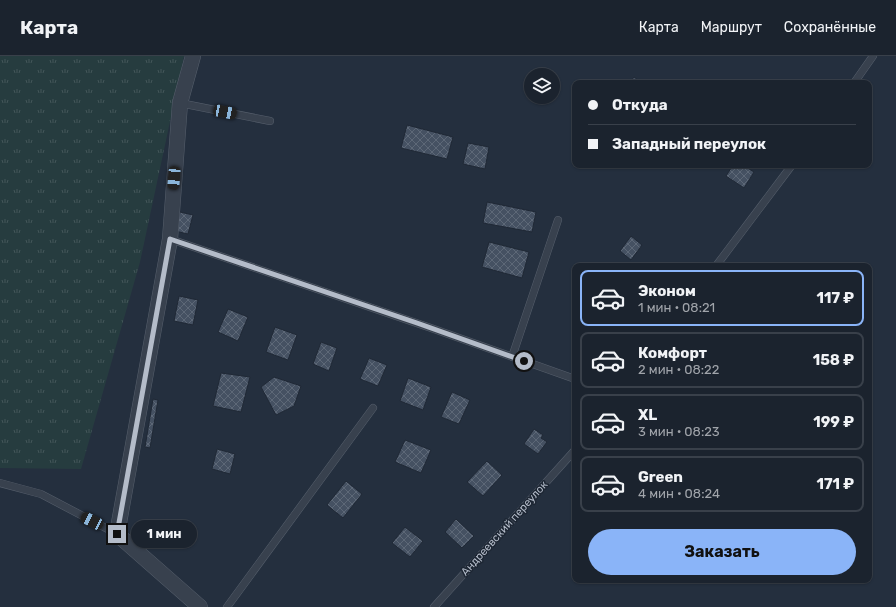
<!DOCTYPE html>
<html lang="ru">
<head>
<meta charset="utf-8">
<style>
  body { margin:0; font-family:Rubik,sans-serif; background:#282f3a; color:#f1f3f6; height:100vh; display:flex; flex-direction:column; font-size:15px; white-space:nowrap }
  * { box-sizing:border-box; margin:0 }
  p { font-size:13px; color:#a0a4aa }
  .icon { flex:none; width:22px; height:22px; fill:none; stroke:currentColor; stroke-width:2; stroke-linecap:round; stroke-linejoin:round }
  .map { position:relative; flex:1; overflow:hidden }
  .sheet { position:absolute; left:572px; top:207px; width:300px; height:320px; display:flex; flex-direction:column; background:#1b232e; border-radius:8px; box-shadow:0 1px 3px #0004,0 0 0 1px #39404a }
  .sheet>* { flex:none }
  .hud { position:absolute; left:572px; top:24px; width:300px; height:88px; border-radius:8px; box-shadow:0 1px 3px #0004,0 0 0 1px #39404a; display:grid; align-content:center; height:88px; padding:0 16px; background:#1b232e }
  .controls { position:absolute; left:524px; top:12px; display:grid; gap:8px }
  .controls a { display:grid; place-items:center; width:36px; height:36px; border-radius:50%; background:#1b232e; box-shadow:0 1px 3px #0004,0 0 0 1px #39404a; font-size:20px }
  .end { position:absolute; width:18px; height:18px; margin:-9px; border:5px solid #b4bcc9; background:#111; box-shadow:0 0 0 2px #111 }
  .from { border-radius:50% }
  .bubble { position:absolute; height:28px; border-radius:14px; background:#1b232e; box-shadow:0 1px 3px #0004,0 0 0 1px #39404a; font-size:13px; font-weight:700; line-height:28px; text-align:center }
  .car { position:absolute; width:12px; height:24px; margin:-12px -6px; border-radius:5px; box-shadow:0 0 3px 1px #0007; background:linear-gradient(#222 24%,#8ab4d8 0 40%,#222 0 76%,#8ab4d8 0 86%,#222 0) }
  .hud b { display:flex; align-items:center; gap:14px; height:38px; font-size:15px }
  .hud b+b { border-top:1px solid #39404a }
  .hud i { width:10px; height:10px; background:#f1f3f6 }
  ul { padding:7px 0 0; list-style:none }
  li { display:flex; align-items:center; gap:12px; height:56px; margin:0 8px 6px; padding:0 8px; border:2px solid #39404a; border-radius:8px }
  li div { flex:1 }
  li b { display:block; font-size:15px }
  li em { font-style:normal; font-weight:700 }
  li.on { border-color:#8ab4f8 }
  li>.icon { width:36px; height:36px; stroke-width:1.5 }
  .cta { display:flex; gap:8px; margin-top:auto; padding:8px 16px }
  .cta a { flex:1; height:46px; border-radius:24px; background:#8ab4f8; color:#111; font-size:16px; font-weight:700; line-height:46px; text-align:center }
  header { display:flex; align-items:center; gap:24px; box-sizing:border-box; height:56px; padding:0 20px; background:#1b232e; border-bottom:1px solid #39404a }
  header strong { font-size:19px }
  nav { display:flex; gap:22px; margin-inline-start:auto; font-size:14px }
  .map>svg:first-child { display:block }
  .grass { fill:url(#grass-tufts) }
  .building { fill:url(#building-cross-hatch); stroke:#1f2835 }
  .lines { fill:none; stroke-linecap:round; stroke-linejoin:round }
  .lane-casing { stroke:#565f6c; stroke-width:8 }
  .street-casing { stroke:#565f6c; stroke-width:16 }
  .lane { stroke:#38414e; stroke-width:7 }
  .street { stroke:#38414e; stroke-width:15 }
  .route { stroke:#b4bcc9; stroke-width:5 }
  .labels { text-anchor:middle; stroke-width:3; stroke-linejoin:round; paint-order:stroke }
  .street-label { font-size:11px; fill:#b4bcc9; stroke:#1d2633 }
</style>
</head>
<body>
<header>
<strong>Карта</strong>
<nav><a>Карта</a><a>Маршрут</a><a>Сохранённые</a></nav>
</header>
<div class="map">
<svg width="896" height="551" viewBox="0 0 896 551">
  <defs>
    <pattern id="grass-tufts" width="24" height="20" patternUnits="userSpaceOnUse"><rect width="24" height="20" fill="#263c3f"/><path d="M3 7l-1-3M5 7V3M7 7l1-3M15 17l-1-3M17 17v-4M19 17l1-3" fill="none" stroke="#435659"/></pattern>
    <pattern id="building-cross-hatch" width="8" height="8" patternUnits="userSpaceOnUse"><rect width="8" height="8" fill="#455162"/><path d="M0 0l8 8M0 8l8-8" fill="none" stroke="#5d6877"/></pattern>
  </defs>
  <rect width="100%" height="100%" fill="#242f3e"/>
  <path class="grass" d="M0,0H184L140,206L81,413L0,412Z"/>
  <path class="building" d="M634,21L642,27H630Z
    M407,69L453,81L447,103L401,92Z
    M468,87L489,91L485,113L463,108Z
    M733,109H743L754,116L744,132L726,120Z
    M487,146L536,156L532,176L483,167Z
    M180,156L193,159L188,178L175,175Z
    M631,180L642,189L631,204L620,195Z
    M489,186L529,196L522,222L482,211Z
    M179,240L198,244L193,269L174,265Z
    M228,253L248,261L238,285L218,276Z
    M275,271L297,279L288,304L266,296Z
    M321,286L337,292L329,315L313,308Z
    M369,302L387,309L378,330L360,323Z
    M221,317L250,321L241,356L213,350Z
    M274,321L301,330L294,350L276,359L261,331Z
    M408,322L431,331L423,354L400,345Z
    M452,336L470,344L459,368L441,361Z
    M153,343L158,344L150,392L145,391Z
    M534,373L543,379L541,382L547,386L538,398L524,388Z
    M405,384L431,394L421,417L395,406Z
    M217,393L235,398L230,418L212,413Z
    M487,405L502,419L483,440L467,426Z
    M346,425L362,438L343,462L327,449Z
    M456,463L474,480L462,492L445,476Z
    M405,471L423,485L410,501L392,487Z"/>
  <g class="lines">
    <g class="lane-casing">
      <path id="lane" d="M854,27L873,0
        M180,47L270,65
        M170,183L431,272L575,323
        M716,210L792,109
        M512,301L558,164
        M0,427L41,438L117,478
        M227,551L373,352
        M434,551L575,394"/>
    </g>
    <g class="street-casing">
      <path id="street" d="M193,0L180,47L170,183L117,478L200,551"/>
    </g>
    <use href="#lane" class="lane"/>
    <use href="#street" class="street"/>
  </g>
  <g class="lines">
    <path class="route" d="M117,478L170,183L417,267L524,305"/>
  </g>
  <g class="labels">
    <g class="street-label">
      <text transform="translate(504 472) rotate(-48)" y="4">Андреевский переулок</text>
    </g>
  </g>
</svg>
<div class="controls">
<a><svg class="icon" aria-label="layers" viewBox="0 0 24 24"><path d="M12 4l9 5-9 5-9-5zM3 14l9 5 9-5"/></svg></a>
</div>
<i class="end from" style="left:524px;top:305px"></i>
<i class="end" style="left:117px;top:478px"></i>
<div class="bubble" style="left:131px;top:464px;width:66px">1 мин</div>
<i class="car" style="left:225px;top:56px;rotate:101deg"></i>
<i class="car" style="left:174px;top:122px;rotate:185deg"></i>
<i class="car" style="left:92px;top:465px;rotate:297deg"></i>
<div class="hud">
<b><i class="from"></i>Откуда</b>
<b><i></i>Западный переулок</b>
</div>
<section class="sheet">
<ul>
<li class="on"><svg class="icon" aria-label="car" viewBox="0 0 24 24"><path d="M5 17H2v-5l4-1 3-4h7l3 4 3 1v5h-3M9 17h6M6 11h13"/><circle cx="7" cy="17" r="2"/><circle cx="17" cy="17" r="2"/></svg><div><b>Эконом</b><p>1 мин · 08:21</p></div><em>117 ₽</em></li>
<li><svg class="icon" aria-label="car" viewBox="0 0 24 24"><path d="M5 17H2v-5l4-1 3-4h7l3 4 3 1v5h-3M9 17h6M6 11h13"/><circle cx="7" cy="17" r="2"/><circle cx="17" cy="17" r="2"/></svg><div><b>Комфорт</b><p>2 мин · 08:22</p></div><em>158 ₽</em></li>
<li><svg class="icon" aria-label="car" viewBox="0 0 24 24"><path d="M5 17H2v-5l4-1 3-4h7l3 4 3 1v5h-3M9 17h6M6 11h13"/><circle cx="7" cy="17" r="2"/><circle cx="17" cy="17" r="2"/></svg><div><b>XL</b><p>3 мин · 08:23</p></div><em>199 ₽</em></li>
<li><svg class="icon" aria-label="car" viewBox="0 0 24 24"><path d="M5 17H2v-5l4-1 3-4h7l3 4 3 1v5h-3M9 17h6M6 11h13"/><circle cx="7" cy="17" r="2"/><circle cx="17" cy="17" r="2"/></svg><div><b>Green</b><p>4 мин · 08:24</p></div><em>171 ₽</em></li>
</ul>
<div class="cta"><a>Заказать</a></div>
</section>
</div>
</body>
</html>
